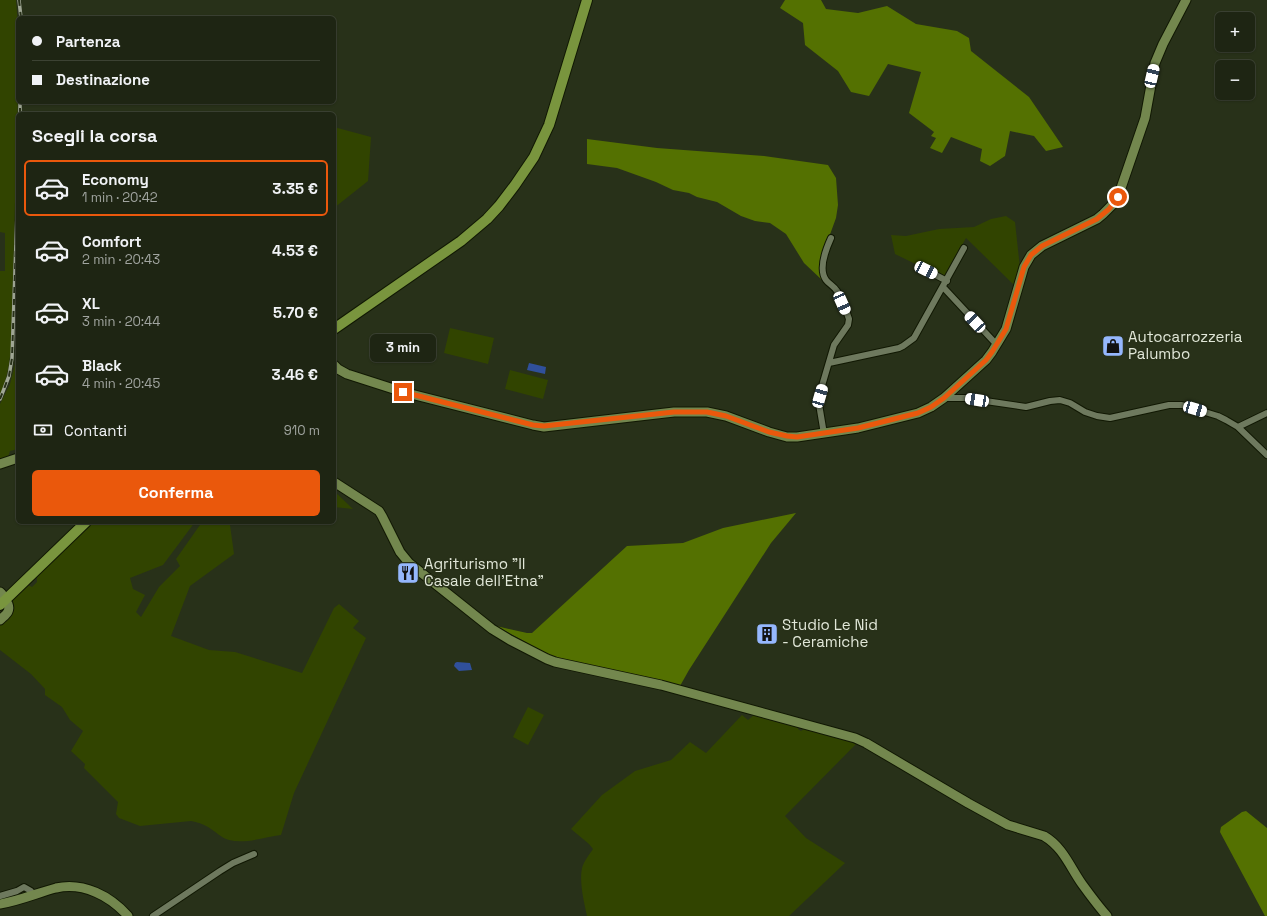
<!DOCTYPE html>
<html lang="it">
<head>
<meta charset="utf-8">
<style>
  body { margin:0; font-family:"Space Grotesk",sans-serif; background:#2b3121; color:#f1f3f6; height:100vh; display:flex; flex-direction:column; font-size:15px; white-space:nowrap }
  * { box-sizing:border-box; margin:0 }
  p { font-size:13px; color:#a1a5a0 }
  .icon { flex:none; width:22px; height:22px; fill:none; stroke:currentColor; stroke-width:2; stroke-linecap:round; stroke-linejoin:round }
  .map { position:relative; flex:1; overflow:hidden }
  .panel { position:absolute; left:16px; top:112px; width:320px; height:412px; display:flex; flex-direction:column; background:#1e2513; border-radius:6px; box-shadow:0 1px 3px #0004,0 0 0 1px #3c4233 }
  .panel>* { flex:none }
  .hud { position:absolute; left:16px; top:16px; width:320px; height:88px; border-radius:6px; box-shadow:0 1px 3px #0004,0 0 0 1px #3c4233; display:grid; align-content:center; height:88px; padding:0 16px; background:#1e2513 }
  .controls { position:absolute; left:1215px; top:12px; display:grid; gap:8px }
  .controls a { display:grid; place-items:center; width:40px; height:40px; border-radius:6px; background:#1e2513; box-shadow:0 1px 3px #0004,0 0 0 1px #3c4233; font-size:20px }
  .end { position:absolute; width:18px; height:18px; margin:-9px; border:5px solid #ea580c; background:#fff; box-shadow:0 0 0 2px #fff }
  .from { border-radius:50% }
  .bubble { position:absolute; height:28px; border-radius:6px; background:#1e2513; box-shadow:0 1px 3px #0004,0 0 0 1px #3c4233; font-size:13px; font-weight:700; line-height:28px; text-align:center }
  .car { position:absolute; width:12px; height:24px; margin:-12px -6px; border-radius:5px; box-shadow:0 0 3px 1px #0007; background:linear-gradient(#fff 24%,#345 0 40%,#fff 0 76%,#345 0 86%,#fff 0) }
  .hud b { display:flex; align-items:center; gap:14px; height:38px; font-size:15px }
  .hud b+b { border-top:1px solid #3c4233 }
  .hud i { width:10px; height:10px; background:#f1f3f6 }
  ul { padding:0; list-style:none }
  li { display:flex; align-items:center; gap:12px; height:56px; margin:0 8px 6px; padding:0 8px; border:2px solid transparent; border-radius:6px }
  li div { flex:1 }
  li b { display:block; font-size:15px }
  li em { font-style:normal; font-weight:700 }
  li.current { border-color:#ea580c }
  li>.icon { width:36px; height:36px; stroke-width:1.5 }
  h2 { padding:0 16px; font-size:18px; line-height:48px }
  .pay { display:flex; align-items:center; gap:10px; height:44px; padding:0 16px; font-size:15px }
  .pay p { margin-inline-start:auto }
  .cta { display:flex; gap:8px; margin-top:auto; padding:8px 16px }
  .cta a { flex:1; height:46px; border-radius:6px; background:#ea580c; color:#fff; font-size:16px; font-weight:700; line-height:46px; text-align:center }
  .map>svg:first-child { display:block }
  .green { fill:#314400 }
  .forest { fill:#547101 }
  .water { fill:#30509b }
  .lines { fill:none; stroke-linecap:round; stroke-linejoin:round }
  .street-casing { stroke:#111803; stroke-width:8 }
  .secondary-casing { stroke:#111803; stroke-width:11 }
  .primary-casing { stroke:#111803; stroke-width:12 }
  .street { stroke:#6e795e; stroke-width:6 }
  .secondary { stroke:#73874e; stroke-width:9 }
  .primary { stroke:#79953e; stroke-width:10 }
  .rail-casing { stroke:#a0a795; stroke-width:3.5 }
  .rail { stroke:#283119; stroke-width:2; stroke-dasharray:6; stroke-linecap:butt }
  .route { stroke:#ea580c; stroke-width:5 }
  .labels { text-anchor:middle; stroke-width:3; stroke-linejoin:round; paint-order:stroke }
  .poi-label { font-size:15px; fill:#e1e7d8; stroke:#283119; text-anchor:start }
</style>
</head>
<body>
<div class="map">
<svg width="1267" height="916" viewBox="0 0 1267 916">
  <rect width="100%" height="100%" fill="#283119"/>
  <path class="green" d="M0,0H16L18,26V92L11,349C9,365 7,380 0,395V271H5V233L0,232Z
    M334,127L371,137L368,181L334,208Z
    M1006,216L1015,222L1020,268L1014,285L966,238L944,278L895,254L891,235L906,236L939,229L974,227L991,219Z
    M18,283V449L10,451L8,457L0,460V404L10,384L16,360Z
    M450,328L494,338L488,364L444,353Z
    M510,370L548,380L543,399L505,389Z
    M334,491L353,509L334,507Z
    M93,522H195L163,565L130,578L133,589L145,595L136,612L141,617L159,587L180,566L176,559L202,522H235L230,525L234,554L190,586L171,636L209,650L235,652L302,673L334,608L339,604L359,621L353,628L366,638L294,793L281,835C265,837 246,844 229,840C221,838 215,831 208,827C203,824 197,822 191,821L140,826L119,818L116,814L118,802L84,768L85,764L71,751L83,731L70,720L62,707L45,695V689L31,674L0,650V625L11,614L10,602L28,585L32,587L37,582V575Z
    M528,707L544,715L528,745L513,737Z
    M742,715L748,720L754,715L798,726V729L801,731L805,728L858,742L785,816L806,838L845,863L789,916H587C584,902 579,882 582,868C584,861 589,855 593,849L589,844L571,829L602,795L635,771L671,760L690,742L706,753Z"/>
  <path class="forest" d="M785,0H821L826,9L858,13L887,6L916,24L957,31L969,38L971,51L1029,97L1063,147L1046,151L1034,136L1010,131L1005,156L990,166L980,161L982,149L951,137L942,153L930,148L936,138L931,136L934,132L909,113L921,72L888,64L869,96L851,92L838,71L805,45L803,23L780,8Z
    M587,139L657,148L764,156L828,165L836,178L838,205L836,218L820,262L822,280L804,263L786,234L770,223L755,221L741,216L717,202L697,197L689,193L673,190L656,182L617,168L587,164Z
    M796,513L771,543L689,670L680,686L604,668L553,657L496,626L527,633H532L627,546L683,543L723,528Z
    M1246,811L1267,828V916H1265L1220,832L1221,827L1242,812Z"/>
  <path class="water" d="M529,363L546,367L545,374L527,370Z
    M457,662L470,663L472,670L459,671L454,666L455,663Z"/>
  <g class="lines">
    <g class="street-casing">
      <path id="street" d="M926,270L947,281
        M943,287L997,345
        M829,363L899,348L903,346L914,338L964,248
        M944,398H965L1026,407L1050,401L1060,400L1070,403L1085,412L1097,416L1110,418L1169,405H1182L1218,416L1226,420L1238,427L1267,455
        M1238,427L1267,413
        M824,434L819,404V396L834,345L848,325L849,319C846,310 842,300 837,291C834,286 829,284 826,280C818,269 826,249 831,238
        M0,896L17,891L24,887L31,891L33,896
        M153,916L220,871L233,863L254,854"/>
    </g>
    <g class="secondary-casing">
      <path id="secondary" d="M334,365L338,369L347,374L403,392L533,425L544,427L674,412H707L726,416L769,432L787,437H797L858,428L918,413L931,407L944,398L986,360L992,352L1006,329L1024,267L1031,255L1042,246L1097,219L1103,214L1113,204L1121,188L1145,118L1155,63L1163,44L1186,0
        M0,464L18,458
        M334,482L379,511L382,516L400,552L409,563L492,629L510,640L547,659L555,662L661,685L855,738L866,743L968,803L1008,825L1044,836C1063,847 1070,867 1082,884C1090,895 1098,906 1107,916
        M0,592L2,594
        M0,620C5,615 11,612 8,604
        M0,904C19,901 37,893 56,888C84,882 110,896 128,916"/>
    </g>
    <g class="primary-casing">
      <path id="primary" d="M334,329L461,241L487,219L499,206L515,185L534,157L549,125L587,0
        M0,605L86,522"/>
    </g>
    <use href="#street" class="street"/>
    <use href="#secondary" class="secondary"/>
    <use href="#primary" class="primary"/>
    <g class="rail-casing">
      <path id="rail" d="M19,0L21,18
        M20,114V102
        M0,399L9,376L12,358L18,184"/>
    </g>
    <use href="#rail" class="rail"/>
  </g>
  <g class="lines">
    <path class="route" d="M403,392L533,425L544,426L674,412H707L726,416L769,432L787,436L797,437L858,428L918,413L931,407L944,398L986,360L992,352L1006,329L1024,267L1031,255L1042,246L1097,219L1109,209L1118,197"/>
  </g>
  <defs>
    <g id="shop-square" transform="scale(1.15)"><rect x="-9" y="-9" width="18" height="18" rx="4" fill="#95b7fd" stroke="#283119"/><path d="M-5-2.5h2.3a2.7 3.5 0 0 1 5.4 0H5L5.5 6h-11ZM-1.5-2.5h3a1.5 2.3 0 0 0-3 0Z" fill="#111"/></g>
    <g id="restaurant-square" transform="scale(1.15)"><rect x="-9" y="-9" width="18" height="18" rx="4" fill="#95b7fd" stroke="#283119"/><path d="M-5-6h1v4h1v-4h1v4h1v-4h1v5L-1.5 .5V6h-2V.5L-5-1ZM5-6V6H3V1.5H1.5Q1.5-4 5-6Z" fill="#111"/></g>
    <g id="building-square" transform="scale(1.15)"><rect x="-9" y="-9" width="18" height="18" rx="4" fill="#95b7fd" stroke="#283119"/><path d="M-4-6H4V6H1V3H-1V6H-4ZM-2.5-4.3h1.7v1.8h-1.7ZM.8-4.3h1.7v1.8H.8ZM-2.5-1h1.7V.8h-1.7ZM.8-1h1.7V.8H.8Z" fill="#111"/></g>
  </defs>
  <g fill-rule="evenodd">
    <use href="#shop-square" x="1113" y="346"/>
    <use href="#restaurant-square" x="408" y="573"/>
    <use href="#building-square" x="767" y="634"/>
  </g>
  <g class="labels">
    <g class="poi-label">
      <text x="1128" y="342">Autocarrozzeria<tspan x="1128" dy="17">Palumbo</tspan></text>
      <text x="424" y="569">Agriturismo "Il<tspan x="424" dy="17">Casale dell'Etna"</tspan></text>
      <text x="782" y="630">Studio Le Nid<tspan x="782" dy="17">- Ceramiche</tspan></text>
    </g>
  </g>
</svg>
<div class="controls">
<a>+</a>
<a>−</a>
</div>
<i class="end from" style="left:1118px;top:197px"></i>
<i class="end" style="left:403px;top:392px"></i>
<div class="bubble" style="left:370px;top:334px;width:66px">3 min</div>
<i class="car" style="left:1152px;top:76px;rotate:13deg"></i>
<i class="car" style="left:926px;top:270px;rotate:116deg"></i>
<i class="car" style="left:842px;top:303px;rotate:156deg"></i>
<i class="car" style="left:975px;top:322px;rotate:317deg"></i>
<i class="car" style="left:820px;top:396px;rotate:16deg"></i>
<i class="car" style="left:977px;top:400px;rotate:279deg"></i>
<i class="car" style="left:1195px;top:409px;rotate:106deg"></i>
<div class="hud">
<b><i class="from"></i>Partenza</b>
<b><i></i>Destinazione</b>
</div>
<section class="panel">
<h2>Scegli la corsa</h2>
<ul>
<li class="current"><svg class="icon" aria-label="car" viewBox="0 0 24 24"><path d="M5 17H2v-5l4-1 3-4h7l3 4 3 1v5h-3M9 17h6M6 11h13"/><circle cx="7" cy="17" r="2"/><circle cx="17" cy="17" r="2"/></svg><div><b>Economy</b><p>1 min · 20:42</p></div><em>3.35 €</em></li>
<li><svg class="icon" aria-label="car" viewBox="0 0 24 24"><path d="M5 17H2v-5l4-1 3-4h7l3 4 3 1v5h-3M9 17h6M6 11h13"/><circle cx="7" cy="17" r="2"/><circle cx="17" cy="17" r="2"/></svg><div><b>Comfort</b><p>2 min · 20:43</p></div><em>4.53 €</em></li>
<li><svg class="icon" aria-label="car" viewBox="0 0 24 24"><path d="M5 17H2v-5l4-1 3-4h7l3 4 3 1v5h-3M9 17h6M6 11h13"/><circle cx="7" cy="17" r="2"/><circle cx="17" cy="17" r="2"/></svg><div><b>XL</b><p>3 min · 20:44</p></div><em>5.70 €</em></li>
<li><svg class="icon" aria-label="car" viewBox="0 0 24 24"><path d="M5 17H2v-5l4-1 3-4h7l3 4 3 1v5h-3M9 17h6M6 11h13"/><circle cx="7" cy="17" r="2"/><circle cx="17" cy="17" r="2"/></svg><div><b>Black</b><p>4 min · 20:45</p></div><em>3.46 €</em></li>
</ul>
<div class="pay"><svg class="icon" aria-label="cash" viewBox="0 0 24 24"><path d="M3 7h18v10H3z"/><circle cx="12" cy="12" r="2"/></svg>Contanti<p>910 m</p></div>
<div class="cta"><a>Conferma</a></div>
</section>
</div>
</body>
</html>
